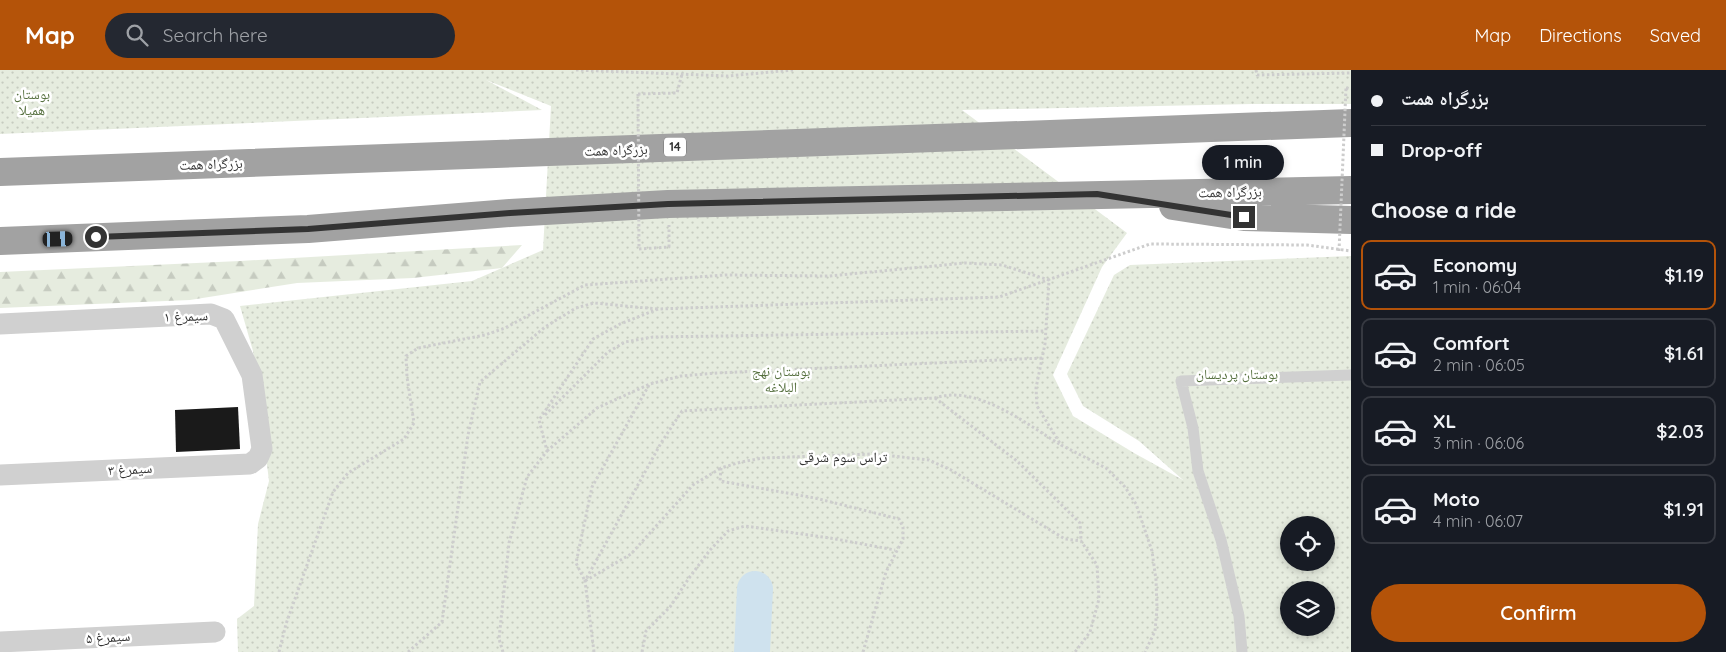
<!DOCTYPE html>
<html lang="en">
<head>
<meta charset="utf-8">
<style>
  body { margin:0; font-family:Quicksand,"Noto Naskh Arabic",sans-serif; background:#242831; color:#f1f3f6; height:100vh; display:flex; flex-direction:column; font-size:19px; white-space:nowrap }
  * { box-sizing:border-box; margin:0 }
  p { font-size:16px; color:#9ea1a6 }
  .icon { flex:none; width:28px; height:28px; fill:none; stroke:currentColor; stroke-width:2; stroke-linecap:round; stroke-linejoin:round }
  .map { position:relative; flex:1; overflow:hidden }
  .sheet { display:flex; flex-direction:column; background:#171b24; width:375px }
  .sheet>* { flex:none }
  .hud { display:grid; align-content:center; height:110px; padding:0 20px; background:#171b24 }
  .fabs { position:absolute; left:1280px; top:446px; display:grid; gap:10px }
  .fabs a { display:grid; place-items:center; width:55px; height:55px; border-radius:50%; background:#171b24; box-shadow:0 2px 8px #0003; font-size:25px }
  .end { position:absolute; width:22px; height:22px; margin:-11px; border:6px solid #333; background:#fff; box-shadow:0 0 0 2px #fff }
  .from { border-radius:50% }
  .bubble { position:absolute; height:35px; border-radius:18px; background:#171b24; box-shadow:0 2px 8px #0003; font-size:16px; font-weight:600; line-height:35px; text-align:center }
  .car { position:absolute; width:15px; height:30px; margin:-15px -8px; border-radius:6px; box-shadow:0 0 4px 1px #0007; background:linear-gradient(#222 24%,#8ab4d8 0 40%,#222 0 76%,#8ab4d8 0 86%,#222 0) }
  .hud b { display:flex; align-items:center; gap:18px; height:48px; font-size:19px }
  .hud b+b { border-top:1px solid #363941 }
  .hud i { width:12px; height:12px; background:#f1f3f6 }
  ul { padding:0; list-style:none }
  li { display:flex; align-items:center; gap:15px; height:70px; margin:0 10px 8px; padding:0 10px; border:2px solid #363941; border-radius:10px }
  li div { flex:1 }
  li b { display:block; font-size:19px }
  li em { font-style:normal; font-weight:600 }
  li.on { border-color:#b45309 }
  li>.icon { width:45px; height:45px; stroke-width:1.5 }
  h2 { padding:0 20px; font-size:22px; line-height:60px }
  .primary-button { display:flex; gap:10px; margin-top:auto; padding:10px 20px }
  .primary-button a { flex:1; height:58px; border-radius:30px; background:#b45309; color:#fff; font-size:20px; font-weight:600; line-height:58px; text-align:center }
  header { display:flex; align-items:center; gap:30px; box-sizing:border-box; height:70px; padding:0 25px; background:#b45309; color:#fff }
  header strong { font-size:24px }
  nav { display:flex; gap:28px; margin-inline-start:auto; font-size:18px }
  .search { width:350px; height:45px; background:#242831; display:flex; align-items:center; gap:12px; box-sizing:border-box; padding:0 18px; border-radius:28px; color:#9ea1a6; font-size:19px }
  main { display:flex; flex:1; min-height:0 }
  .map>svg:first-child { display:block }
  .grass { fill:url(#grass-dots); fill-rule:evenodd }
  .forest { fill:url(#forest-firs) }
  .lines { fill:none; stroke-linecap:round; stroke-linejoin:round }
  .river { stroke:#cfe2ee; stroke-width:36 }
  .building { fill:#1a1a1a }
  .path { stroke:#cdcdcd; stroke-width:3; stroke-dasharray:2.5 2.5; stroke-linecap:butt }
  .service { stroke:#d0d0d0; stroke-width:11 }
  .minor { stroke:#d0d0d0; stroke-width:21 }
  .trunk { stroke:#a2a2a2; stroke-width:28 }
  .path-bridge { stroke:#cdcdcd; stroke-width:3; stroke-dasharray:2.5 2.5; stroke-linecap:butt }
  .route { stroke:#333; stroke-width:6 }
  .labels { text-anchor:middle; stroke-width:5; stroke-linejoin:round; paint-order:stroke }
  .shield { fill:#fff; stroke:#707070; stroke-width:1 }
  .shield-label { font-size:12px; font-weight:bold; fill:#333 }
  .park-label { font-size:14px; fill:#56703f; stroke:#fff }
  .street-label { font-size:14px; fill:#333; stroke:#fff }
</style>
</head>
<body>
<header>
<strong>Map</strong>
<div class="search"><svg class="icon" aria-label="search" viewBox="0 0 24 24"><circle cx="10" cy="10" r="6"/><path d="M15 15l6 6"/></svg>Search here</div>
<nav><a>Map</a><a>Directions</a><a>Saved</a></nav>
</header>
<main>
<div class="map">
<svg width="1351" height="582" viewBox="0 0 1351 582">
  <defs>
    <pattern id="grass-dots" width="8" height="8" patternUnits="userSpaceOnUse" patternTransform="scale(1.25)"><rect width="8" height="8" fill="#e6ecdf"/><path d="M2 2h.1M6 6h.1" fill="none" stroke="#c6cbc0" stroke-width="1.8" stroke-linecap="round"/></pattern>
    <pattern id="forest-firs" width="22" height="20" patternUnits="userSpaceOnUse" patternTransform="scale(1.25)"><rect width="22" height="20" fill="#e6ecdf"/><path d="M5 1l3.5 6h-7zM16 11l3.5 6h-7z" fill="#c6cbc0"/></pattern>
  </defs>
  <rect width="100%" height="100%" fill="#fff"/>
  <path class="grass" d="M0,0H1351V34H1252L962,40L1127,163L1102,197L1053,305L1073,346L1134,383L1183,410L1139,371L1083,336L1067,304L1114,205L1130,195L1351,186V582H238L237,549L254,536L258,454L269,411L253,281L240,236L472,211L543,180L551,36L486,10L542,40L0,64ZM1289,455H1326V492H1289ZM1289,520H1326V558H1289Z"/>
  <path class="forest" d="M522,175L502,198L413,208L297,213L190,230L0,238V202L240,191Z"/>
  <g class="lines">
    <path class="river" d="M752,582L755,519"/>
  </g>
  <path class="building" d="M238,337L240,379L176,382L175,340Z"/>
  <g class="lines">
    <path class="path" d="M576,0L728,6L793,0
      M1256,0L1257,5L1351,3
      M1346,18L1351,19
      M638,24L677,23L682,4
      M639,179L669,177V155
      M649,315L592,417L576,493L585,511L631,484L693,415L721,398
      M935,328L1017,391L1080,453L1081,470
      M545,345L608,282L625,272L653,267L1045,261
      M547,381L597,338L650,314L681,306L717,303L1043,288
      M279,582L286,554L333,422L348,403L404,369L414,353L407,307L406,286L418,278L485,265L505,258L585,215L725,205L829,206L965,193L1002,195L1049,210L1045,274L1036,318L1037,336L1061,375L1106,398L1125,417L1136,434L1152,481L1156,510L1157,538L1155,561L1145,582
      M408,582L442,552L468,365L480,312L545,257L576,238L594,233L657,239
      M503,582L499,569L509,473L527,407L547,381L539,350L593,269L620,254L658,239L999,227L1150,174L1307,175L1351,181
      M594,582L585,511L661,373L682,341L935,328C977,314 1026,354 1061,375
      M642,582L646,561L670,537L689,508L710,480L728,461L745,456L830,468L895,480
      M863,582L886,502L903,469V457L899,449L815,428L720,411L721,398L741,392L763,388L873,384L929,390L951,400L1065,469L1081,471L1097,495L1099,529L1090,562L1075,582"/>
    <path class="service" d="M1242,582L1239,546L1221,470L1198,401L1193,358L1181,311L1351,305"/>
    <path class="minor" d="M0,254L211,244L224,249L252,305L262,379L258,388L250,394L0,405
      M0,572L215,562"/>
    <path class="trunk" d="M0,102L1351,53
      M1173,136L1244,147L1351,150
      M0,171L308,159L510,143L668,134L1351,120"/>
    <path class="path-bridge" d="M638,24L639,179
      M1339,181L1346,18"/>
  </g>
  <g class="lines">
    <path class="route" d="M96,167L308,159L510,143L668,134L1097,124L1244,147"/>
  </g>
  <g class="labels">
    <rect class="shield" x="664" y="67.5" width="22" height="19" rx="4"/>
    <g class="shield-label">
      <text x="675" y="81">14</text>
    </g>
    <g class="park-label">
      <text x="32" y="29">بوستان<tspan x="32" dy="16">همیلا</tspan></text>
      <text x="781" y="306">بوستان نهج<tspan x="781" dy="16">البلاغه</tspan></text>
      <text x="1237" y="309">بوستان پردیسان</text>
    </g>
    <g class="street-label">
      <text transform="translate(616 80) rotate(-2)" y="5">بزرگراه همت</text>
      <text transform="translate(211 94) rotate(-2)" y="5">بزرگراه همت</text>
      <text transform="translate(1230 122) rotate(-1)" y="5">بزرگراه همت</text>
      <text transform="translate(186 246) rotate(-2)" y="5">سیمرغ ۱</text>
      <text x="843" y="392">تراس سوم شرقی</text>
      <text transform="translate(130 399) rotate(-3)" y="5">سیمرغ ۳</text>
      <text transform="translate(108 567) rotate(-3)" y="5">سیمرغ ۵</text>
    </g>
  </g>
</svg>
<div class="fabs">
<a><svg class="icon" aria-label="locate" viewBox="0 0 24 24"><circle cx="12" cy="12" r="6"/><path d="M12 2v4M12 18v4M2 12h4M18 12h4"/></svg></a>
<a><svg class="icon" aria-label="layers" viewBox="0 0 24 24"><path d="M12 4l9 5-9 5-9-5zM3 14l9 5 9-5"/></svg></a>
</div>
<i class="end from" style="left:96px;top:167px"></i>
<i class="end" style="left:1244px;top:147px"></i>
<div class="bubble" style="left:1202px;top:75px;width:82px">1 min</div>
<i class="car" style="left:58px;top:169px;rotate:88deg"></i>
</div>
<section class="sheet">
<div class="hud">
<b><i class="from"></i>بزرگراه همت</b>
<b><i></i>Drop-off</b>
</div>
<h2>Choose a ride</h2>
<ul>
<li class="on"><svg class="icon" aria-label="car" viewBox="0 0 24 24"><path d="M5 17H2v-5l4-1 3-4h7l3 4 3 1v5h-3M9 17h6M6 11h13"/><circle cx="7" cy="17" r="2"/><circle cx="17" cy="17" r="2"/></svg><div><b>Economy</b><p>1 min · 06:04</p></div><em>$1.19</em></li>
<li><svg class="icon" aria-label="car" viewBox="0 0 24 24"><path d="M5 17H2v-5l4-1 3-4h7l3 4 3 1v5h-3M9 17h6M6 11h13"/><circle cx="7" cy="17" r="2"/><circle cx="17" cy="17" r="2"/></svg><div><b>Comfort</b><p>2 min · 06:05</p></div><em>$1.61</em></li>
<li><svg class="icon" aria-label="car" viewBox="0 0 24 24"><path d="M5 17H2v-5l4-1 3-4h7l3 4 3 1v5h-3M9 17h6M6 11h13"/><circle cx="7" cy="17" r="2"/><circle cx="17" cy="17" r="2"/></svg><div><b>XL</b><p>3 min · 06:06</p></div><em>$2.03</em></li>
<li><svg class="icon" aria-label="car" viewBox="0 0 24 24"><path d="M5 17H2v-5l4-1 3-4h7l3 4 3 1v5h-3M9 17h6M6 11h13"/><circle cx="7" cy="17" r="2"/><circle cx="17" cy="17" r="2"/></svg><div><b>Moto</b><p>4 min · 06:07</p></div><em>$1.91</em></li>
</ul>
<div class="primary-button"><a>Confirm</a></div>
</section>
</main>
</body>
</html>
